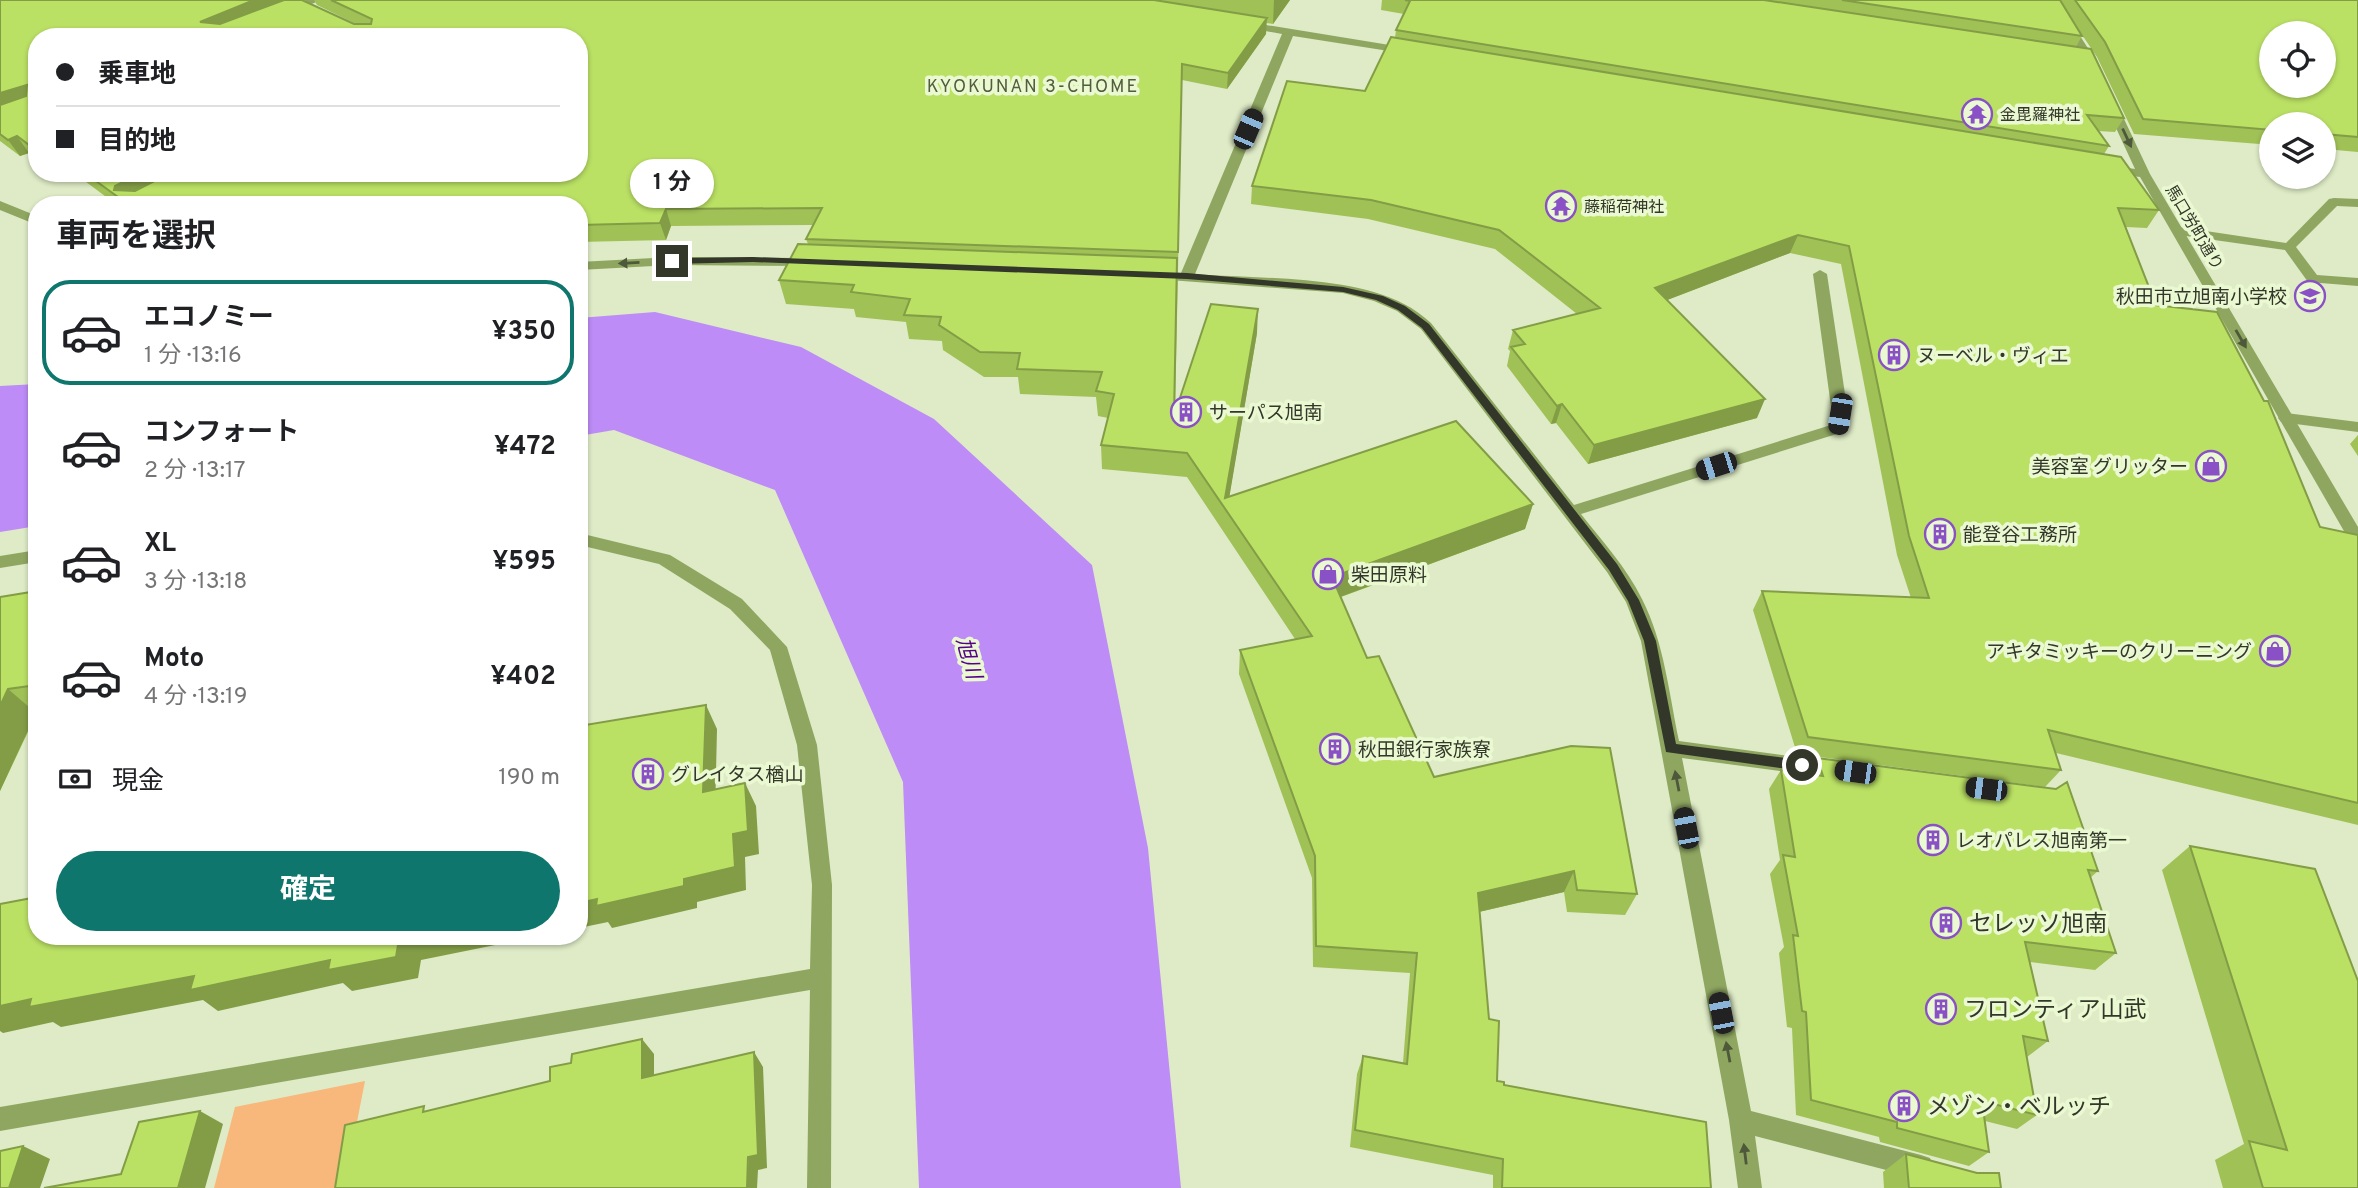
<!DOCTYPE html>
<html lang="ja">
<head>
<meta charset="utf-8">
<style>
  body { margin:0; font-family:Overpass,"Noto Sans JP",sans-serif; background:#f2f2f2; color:#202124; height:100vh; display:flex; flex-direction:column; font-size:26px; white-space:nowrap }
  * { box-sizing:border-box; margin:0 }
  p { font-size:23px; color:#757577 }
  .icon { flex:none; width:38px; height:38px; fill:none; stroke:currentColor; stroke-width:2; stroke-linecap:round; stroke-linejoin:round }
  .map { position:relative; flex:1; overflow:hidden }
  .details { position:absolute; left:28px; top:196px; width:560px; height:749px; display:flex; flex-direction:column; background:#fff; border-radius:28px; box-shadow:0 2px 5px #0004 }
  .details>* { flex:none }
  .banner { position:absolute; left:28px; top:28px; width:560px; height:154px; border-radius:28px; box-shadow:0 2px 5px #0004; display:grid; align-content:center; height:154px; padding:0 28px; background:#fff }
  .controls { position:absolute; left:2259px; top:21px; display:grid; gap:14px }
  .controls a { display:grid; place-items:center; width:77px; height:77px; border-radius:50%; background:#fff; box-shadow:0 2px 5px #0004; font-size:35px }
  .end { position:absolute; width:32px; height:32px; margin:-16px; border:9px solid #323729; background:#fff; box-shadow:0 0 0 4px #fff }
  .from { border-radius:50% }
  .bubble { position:absolute; height:49px; border-radius:24px; background:#fff; box-shadow:0 2px 5px #0004; font-size:23px; font-weight:700; line-height:49px; text-align:center }
  .car { position:absolute; width:21px; height:42px; margin:-21px -10px; border-radius:9px; box-shadow:0 0 5px 2px #0007; background:linear-gradient(#222 24%,#8ab4d8 0 40%,#222 0 76%,#8ab4d8 0 86%,#222 0) }
  .banner b { display:flex; align-items:center; gap:24px; height:66px; font-size:26px }
  .banner b+b { border-top:2px solid #e0e0e0 }
  .banner i { width:18px; height:18px; background:#202124 }
  ul { padding:0; list-style:none }
  li { display:flex; align-items:center; gap:21px; height:105px; margin:0 14px 10px; padding:0 14px; border:4px solid transparent; border-radius:28px }
  li div { flex:1 }
  li b { display:block; font-size:26px }
  li em { font-style:normal; font-weight:700 }
  li.selected { border-color:#0f766e }
  li>.icon { width:63px; height:63px; stroke-width:1.5 }
  h2 { padding:0 28px; font-size:32px; line-height:84px }
  .pay { display:flex; align-items:center; gap:18px; height:77px; padding:0 28px; font-size:26px }
  .pay p { margin-inline-start:auto }
  .action { display:flex; gap:14px; margin-top:auto; padding:14px 28px }
  .action a { flex:1; height:80px; border-radius:42px; background:#0f766e; color:#fff; font-size:28px; font-weight:700; line-height:80px; text-align:center }
  .map>svg:first-child { display:block }
  .green { fill:#f8b77b }
  .water { fill:#bd8cf7 }
  .lines { fill:none; stroke-linecap:round; stroke-linejoin:round }
  .lane { fill:#8fa661; fill-rule:evenodd }
  .street { fill:#8fa661; fill-rule:evenodd }
  .wall { fill:#a0c156 }
  .shaded-wall { fill:#829d46 }
  .building { fill:#bae064; stroke:#829d46; stroke-width:2; fill-rule:evenodd }
  .oneway { fill:#4e583a }
  .route { fill:#323729 }
  .labels { text-anchor:middle; stroke-width:7; stroke-linejoin:round; paint-order:stroke }
  .far-poi-label { font-size:16px; fill:#323729; stroke:#ebf9d3; text-anchor:start }
  .far-street-label { font-size:16px; fill:#323729; stroke:#ebf9d3 }
  .far-neighbourhood-label { font-size:18px; letter-spacing:2px; fill:#525d3c; stroke:#ebf9d3 }
  .poi-label { font-size:19px; fill:#323729; stroke:#ebf9d3; text-anchor:start }
  .water-label { font-size:21px; font-style:italic; fill:#54028a; stroke:#ebf9d3 }
  .near-poi-label { font-size:23px; fill:#323729; stroke:#ebf9d3; text-anchor:start }
</style>
</head>
<body>
<div class="map">
<svg width="2358" height="1188" viewBox="0 0 2358 1188">
  <rect width="100%" height="100%" fill="#deebc6"/>
  <path class="green" d="M365,1081L344,1188H214L235,1107Z"/>
  <path class="water" d="M655,312L801,347L934,419L1092,565L1148,848L1181,1188H919L903,782L775,490L614,430L579,436V318Z
    M37,384V526L0,532V386Z"/>
  <g class="lines">
    <path class="lane" d="M2334,198L2358,199V207L2337,206L2296,247L2317,275L2358,278V286L2308,282L2285,250L2179,235L2172,231L2179,227L2286,243L2329,199Z
      M2286,413L2358,422V432L2281,422L2278,418L2281,414Z"/>
    <path class="street" d="M306,0H321L291,13L282,11Z
      M2047,0H2057L2100,67L2098,69H2090Z
      M1242,21L1408,48L1414,51L1408,54L1293,36L1195,274C1258,279 1348,275 1404,304C1414,309 1423,316 1431,323L1574,505L1831,425L1832,414L1813,274L1820,270L1827,274L1848,414L1843,432L1581,514C1602,541 1627,568 1642,599C1664,642 1669,693 1679,741L1834,762L1841,764L1844,770L1841,776L1834,778L1682,758L1751,1111L1921,1155L1930,1158L1933,1167L1930,1176L1921,1179L1755,1136L1762,1188H1738L1729,1120L1641,641L1626,602L1607,572L1421,329L1397,311L1374,301L1343,293L1156,279L1149,275L1156,271L1181,273L1282,34L1238,26V22Z
      M2106,100L2116,102L2150,174L2358,527V547L2352,545L2140,177L2109,173L2103,169L2109,165L2135,169L2104,102Z
      M0,201L37,216V225L0,210Z
      M672,257L810,258L817,262L810,266L672,265L579,270V262Z
      M579,533L670,555L742,599L787,647L817,745L832,885L831,1188H807L810,990L0,1131V1107L810,969L812,885L797,745L770,650L730,609L659,564L579,545Z
      M37,550V562L0,568V556Z"/>
  </g>
  <path class="wall" d="M0,0L356,24L317,5L314,0H1290L1273,24L1266,23V34L1227,89L1182,80L1175,414L1257,333L1229,497L1533,504L1525,529L1341,597L1367,658L1434,777L1637,894L1625,915L1567,912L1564,892L1479,912L1489,1019L1497,1081L1711,1188H1493V1175L1350,1147L1357,1074L1363,1056L1403,1063L1410,973L1313,967L1312,878L1239,674L1240,650L1295,639L1187,477L1102,469L1101,445L1108,418L1098,416L1096,397L1020,394L1018,377H984L943,350L942,341L909,339L906,322L856,317L854,309L786,304L779,280L808,244L806,239L813,225L671,226L666,240L579,242V205H117L74,173H579L37,37V159L29,153L20,156L0,141Z
    M1382,0H2358V152L2324,149V124H2272V145L2134,134L2097,57L2072,20L2082,36L2076,47L2124,118L2115,132L2098,131L2109,146L2104,154L2159,210L2147,228L2126,227L2156,305L2320,527L2358,535V825L2056,753L2061,770L2045,787L1797,754L1753,610L1762,591L1911,598L1897,555L1841,264L1790,253L1667,300L1757,418L1588,464L1556,423L1551,424L1507,366L1510,351L1508,349L1513,330L1577,314L1495,249L1368,219L1251,204L1252,186L1365,91L1395,38L1396,30L1404,14L1381,10Z
    M2358,435V456L2350,444Z
    M37,591V713L0,791V597Z
    M1817,758L2098,871L2090,878L2116,953L2095,970L2030,962L2048,1041L2027,1057L2037,1115L2017,1129L1985,1121L1989,1152L1969,1166L1880,1142L1879,1137L1796,1115L1792,1028L1787,1027L1779,953L1784,947L1770,874L1780,860L1769,789L1781,770L1806,774Z
    M2190,846L2358,1188H2223L2215,1160L2244,1144L2162,870Z
    M1906,1154L2001,1188H1884L1883,1172Z"/>
  <path class="shaded-wall" d="M254,0H300L211,37L200,22Z
    M1274,0H1290L1273,24Z
    M1267,18L1266,34L1227,89L1228,73Z
    M27,85L37,98L0,113V93Z
    M17,136L29,153L20,156L8,140Z
    M141,173H186L127,203L114,190L115,186Z
    M666,209L671,226L666,240L660,223Z
    M1798,235L1790,253L1649,307L1655,288Z
    M1258,309L1257,333L1227,511L1225,498Z
    M1765,399L1757,418L1588,464L1594,445Z
    M1562,404L1556,423L1551,424L1557,406Z
    M1533,504L1525,529L1329,601L1332,577Z
    M8,689L36,713L0,791V706Z
    M706,705L717,729L715,816L703,792Z
    M745,783L756,806L759,854L745,857L746,890L697,902V908L612,928L608,922L579,928V903L684,879L733,834Z
    M1574,871L1564,892L1470,914L1478,893Z
    M413,936H539L421,960L418,978L352,991L343,983L218,1011L203,1000L61,1027L53,1022L3,1033L0,1031V1006L31,999L194,976Z
    M642,1039L654,1054V1093L642,1078Z
    M754,1052L763,1067L767,1168L758,1170L757,1188H747Z
    M200,1111L223,1124L205,1188H178Z
    M23,1146L50,1159L40,1188H9Z"/>
  <path class="building" d="M0,0H254L200,22L220,24L284,0H302L354,24H371L372,19L331,0H1154L1267,18L1228,73L1182,64L1178,252L806,239L822,208L666,209L660,223L579,225V205H129L85,173H141L115,186L114,190L135,191L170,173H579V37H37V151L17,136L8,140L0,134V105L26,96L27,85L0,93Z
    M1405,0H1764L2091,49L2124,118L2087,115L2109,146L1396,30L1410,1Z
    M1842,0H2060L2082,36Z
    M2075,0H2358V137L2324,134V124H2272V130L2143,119L2105,42ZM2272,33H2324V86H2272Z
    M1391,37L2121,157L2159,210L2118,208L2156,305L2217,312L2264,401H2268L2320,527L2358,535V803L2048,730L2061,770L1808,737L1762,591L1929,598L1909,536L1849,246L1798,235L1655,288L1765,399L1594,445L1562,404L1557,406L1511,347L1525,344L1513,330L1600,308L1499,230L1371,200L1252,186L1287,81L1365,91Z
    M798,244L1177,258L1174,416L1211,304L1258,309L1225,498L1456,421L1533,504L1332,577L1367,658L1379,656L1434,777L1571,746L1610,748L1637,894L1577,890L1574,871L1478,893L1489,1019L1499,1021L1497,1081L1504,1082V1085L1706,1122L1711,1188H1502L1503,1159L1355,1130L1363,1056L1407,1064L1417,953L1316,946L1315,856L1240,650L1312,636L1187,453L1101,445L1114,394L1096,391L1102,372L1017,369L1020,353L980,352L939,325L941,317L904,315L910,299L851,292L854,285L779,280Z
    M37,591V685L8,689L0,706V597Z
    M706,705L703,792L745,783L748,831L733,834L735,867L684,879V886L596,906L597,899L579,903V726Z
    M1817,758L2056,789L2067,782L2098,871L2088,870L2116,953L2025,942L2048,1041L2023,1036L2037,1115L1982,1101L1989,1152L1897,1128V1122L1811,1100L1806,1012L1802,1011L1793,935L1798,936L1783,855L1795,857L1781,770L1823,776Z
    M2190,846L2315,869L2358,981V1188H2263L2249,1141L2287,1150Z
    M37,897V936H413L399,939L396,957L328,970L330,960L190,990L194,976L29,1007L31,999L0,1006V904Z
    M642,1039V1078L754,1052L758,1155L748,1157L747,1188H335L345,1125L424,1106L423,1112L550,1081V1067L571,1063L572,1054Z
    M200,1111L178,1188H44L121,1174L139,1122Z
    M23,1146L9,1188H0V1151Z
    M1906,1154L1977,1173H1999L2001,1188H1909Z"/>
  <defs><path id="oneway-solid" d="M-6-.8H1V-3.2L6.5 0L1 3.2V.8H-6Z" transform="scale(1.75)"/></defs>
  <g class="oneway">
    <use href="#oneway-solid" transform="translate(2127 138) rotate(65)"/>
    <use href="#oneway-solid" transform="translate(629 263) rotate(177)"/>
    <use href="#oneway-solid" transform="translate(2241 339) rotate(60)"/>
    <use href="#oneway-solid" transform="translate(1677 781) rotate(-101)"/>
    <use href="#oneway-solid" transform="translate(1728 1052) rotate(-101)"/>
    <use href="#oneway-solid" transform="translate(1745 1154) rotate(-97)"/>
  </g>
  <path class="route" d="M753,257L1187,273L1343,287L1383,296L1405,306L1429,324L1617,564L1639,600L1656,641L1676,744L1802,760L1808,765L1802,771L1666,752L1644,641L1628,601L1609,570L1422,328L1398,310L1376,300L1343,292L1187,279L753,262L672,264L668,261L672,258Z"/>
  <defs>
    <g id="temple-ring" transform="scale(1.575)"><circle r="9.5" fill="#ebf9d3" stroke="#8a50c6" stroke-width="1.5"/><path d="M0-6L5-2H3V0L6.5 2.5H4V6H1.5V3h-3V6H-4V2.5H-6.5L-3 0V-2H-5Z" fill="#8a50c6"/></g>
    <g id="school-ring" transform="scale(1.575)"><circle r="9.5" fill="#ebf9d3" stroke="#8a50c6" stroke-width="1.5"/><path d="M0-5L7-2L0 1L-7-2ZM-4 1L0 2.5L4 1V4Q0 6-4 4Z" fill="#8a50c6"/></g>
    <g id="building-ring" transform="scale(1.575)"><circle r="9.5" fill="#ebf9d3" stroke="#8a50c6" stroke-width="1.5"/><path d="M-4-6H4V6H1V3H-1V6H-4ZM-2.5-4.3h1.7v1.8h-1.7ZM.8-4.3h1.7v1.8H.8ZM-2.5-1h1.7V.8h-1.7ZM.8-1h1.7V.8H.8Z" fill="#8a50c6"/></g>
    <g id="shop-ring" transform="scale(1.575)"><circle r="9.5" fill="#ebf9d3" stroke="#8a50c6" stroke-width="1.5"/><path d="M-5-2.5h2.3a2.7 3.5 0 0 1 5.4 0H5L5.5 6h-11ZM-1.5-2.5h3a1.5 2.3 0 0 0-3 0Z" fill="#8a50c6"/></g>
  </defs>
  <g fill-rule="evenodd">
    <use href="#temple-ring" x="1977" y="114"/>
    <use href="#temple-ring" x="1561" y="206"/>
    <use href="#school-ring" x="2310" y="296"/>
    <use href="#building-ring" x="1894" y="355"/>
    <use href="#building-ring" x="1186" y="412"/>
    <use href="#shop-ring" x="2211" y="466"/>
    <use href="#building-ring" x="1940" y="534"/>
    <use href="#shop-ring" x="1328" y="574"/>
    <use href="#shop-ring" x="2275" y="651"/>
    <use href="#building-ring" x="1335" y="749"/>
    <use href="#building-ring" x="648" y="774"/>
    <use href="#building-ring" x="1933" y="840"/>
    <use href="#building-ring" x="1946" y="923"/>
    <use href="#building-ring" x="1941" y="1009"/>
    <use href="#building-ring" x="1904" y="1106"/>
  </g>
  <g class="labels">
    <g class="far-poi-label">
      <text x="2000" y="120">金毘羅神社</text>
      <text x="1584" y="212">藤稲荷神社</text>
    </g>
    <g class="far-street-label">
      <text transform="translate(2195 227) rotate(59)" y="6">馬口労町通り</text>
    </g>
    <g class="far-neighbourhood-label">
      <text x="1033" y="92">KYOKUNAN 3-CHOME</text>
    </g>
    <g class="poi-label">
      <text x="2287" y="303" text-anchor="end">秋田市立旭南小学校</text>
      <text x="1917" y="362">ヌーベル・ヴィエ</text>
      <text x="1209" y="419">サーパス旭南</text>
      <text x="2188" y="473" text-anchor="end">美容室 グリッター</text>
      <text x="1963" y="541">能登谷工務所</text>
      <text x="1351" y="581">柴田原料</text>
      <text x="2252" y="658" text-anchor="end">アキタミッキーのクリーニング</text>
      <text x="1358" y="756">秋田銀行家族寮</text>
      <text x="671" y="781">グレイタス楢山</text>
      <text x="1956" y="847">レオパレス旭南第一</text>
    </g>
    <g class="water-label">
      <text transform="translate(969 658) rotate(74)" y="7">旭川</text>
    </g>
    <g class="near-poi-label">
      <text x="1969" y="931">セレッソ旭南</text>
      <text x="1964" y="1017">フロンティア山武</text>
      <text x="1927" y="1114">メゾン・ベルッチ</text>
    </g>
  </g>
</svg>
<div class="controls">
<a><svg class="icon" aria-label="locate" viewBox="0 0 24 24"><circle cx="12" cy="12" r="6"/><path d="M12 2v4M12 18v4M2 12h4M18 12h4"/></svg></a>
<a><svg class="icon" aria-label="layers" viewBox="0 0 24 24"><path d="M12 4l9 5-9 5-9-5zM3 14l9 5 9-5"/></svg></a>
</div>
<i class="end from" style="left:1802px;top:765px"></i>
<i class="end" style="left:672px;top:261px"></i>
<div class="bubble" style="left:630px;top:159px;width:84px">1 分</div>
<i class="car" style="left:1248px;top:129px;rotate:23deg"></i>
<i class="car" style="left:1840px;top:414px;rotate:189deg"></i>
<i class="car" style="left:1716px;top:466px;rotate:252deg"></i>
<i class="car" style="left:1855px;top:772px;rotate:278deg"></i>
<i class="car" style="left:1986px;top:789px;rotate:277deg"></i>
<i class="car" style="left:1686px;top:828px;rotate:349deg"></i>
<i class="car" style="left:1721px;top:1013px;rotate:349deg"></i>
<div class="banner">
<b><i class="from"></i>乗車地</b>
<b><i></i>目的地</b>
</div>
<section class="details">
<h2>車両を選択</h2>
<ul>
<li class="selected"><svg class="icon" aria-label="car" viewBox="0 0 24 24"><path d="M5 17H2v-5l4-1 3-4h7l3 4 3 1v5h-3M9 17h6M6 11h13"/><circle cx="7" cy="17" r="2"/><circle cx="17" cy="17" r="2"/></svg><div><b>エコノミー</b><p>1 分 · 13:16</p></div><em>¥350</em></li>
<li><svg class="icon" aria-label="car" viewBox="0 0 24 24"><path d="M5 17H2v-5l4-1 3-4h7l3 4 3 1v5h-3M9 17h6M6 11h13"/><circle cx="7" cy="17" r="2"/><circle cx="17" cy="17" r="2"/></svg><div><b>コンフォート</b><p>2 分 · 13:17</p></div><em>¥472</em></li>
<li><svg class="icon" aria-label="car" viewBox="0 0 24 24"><path d="M5 17H2v-5l4-1 3-4h7l3 4 3 1v5h-3M9 17h6M6 11h13"/><circle cx="7" cy="17" r="2"/><circle cx="17" cy="17" r="2"/></svg><div><b>XL</b><p>3 分 · 13:18</p></div><em>¥595</em></li>
<li><svg class="icon" aria-label="car" viewBox="0 0 24 24"><path d="M5 17H2v-5l4-1 3-4h7l3 4 3 1v5h-3M9 17h6M6 11h13"/><circle cx="7" cy="17" r="2"/><circle cx="17" cy="17" r="2"/></svg><div><b>Moto</b><p>4 分 · 13:19</p></div><em>¥402</em></li>
</ul>
<div class="pay"><svg class="icon" aria-label="cash" viewBox="0 0 24 24"><path d="M3 7h18v10H3z"/><circle cx="12" cy="12" r="2"/></svg>現金<p>190 m</p></div>
<div class="action"><a>確定</a></div>
</section>
</div>
</body>
</html>
